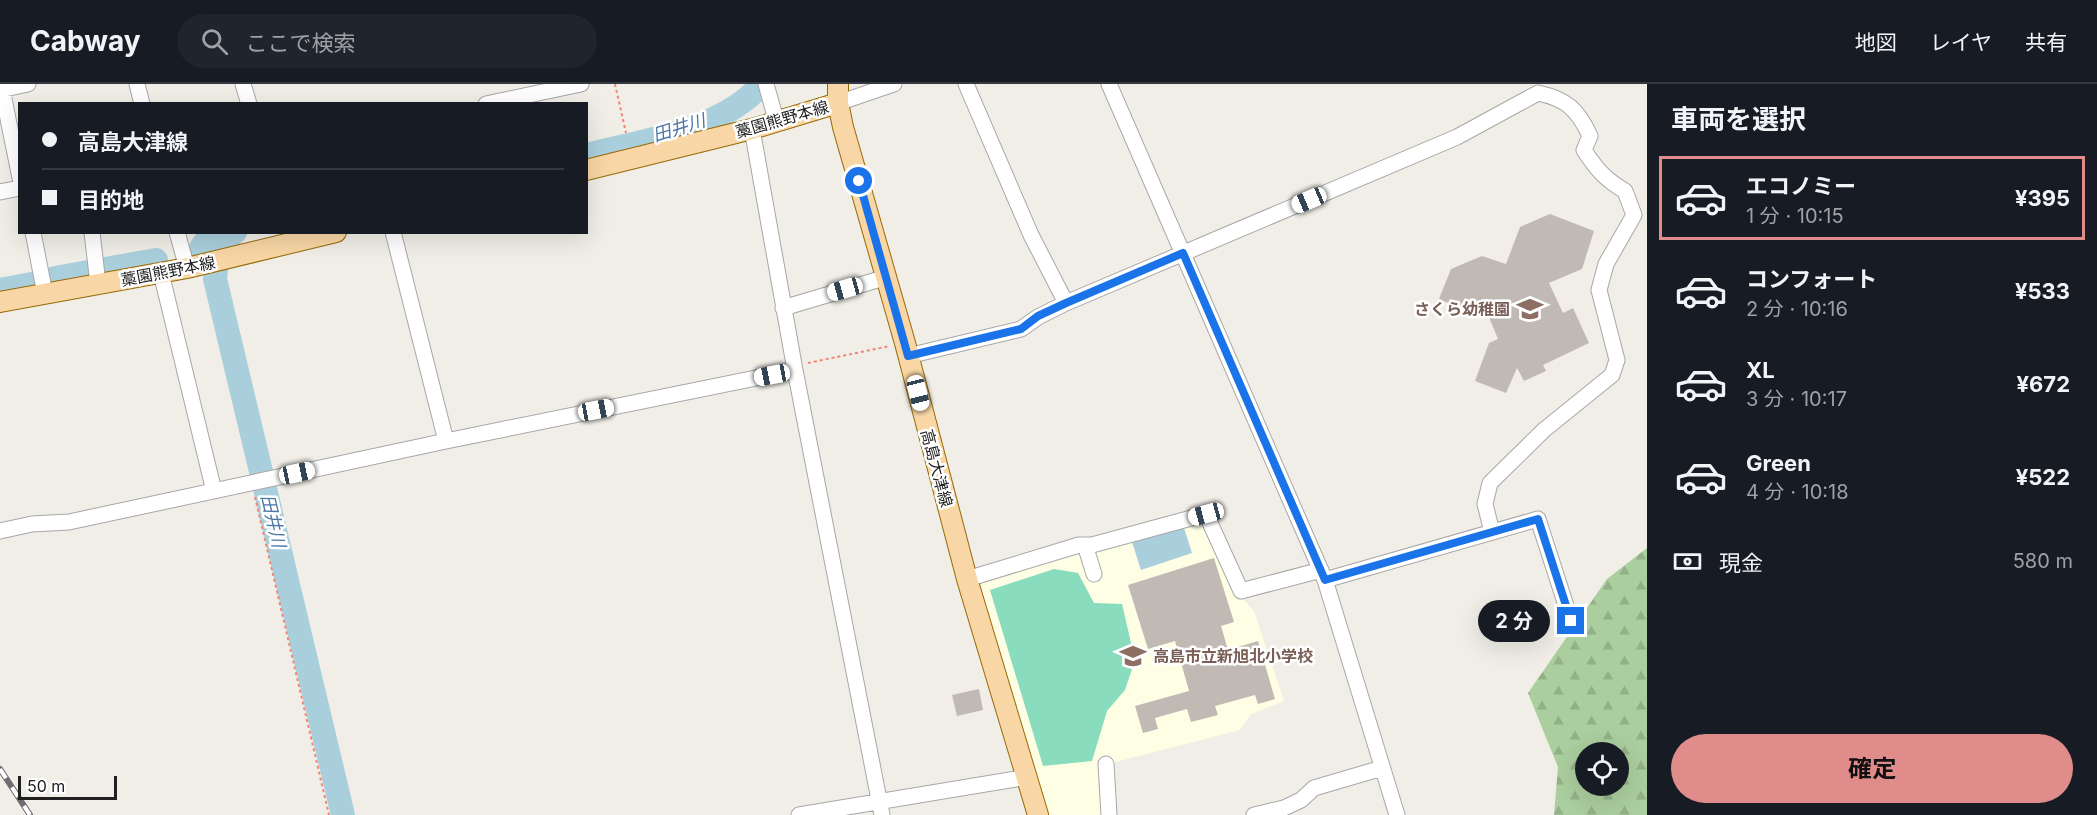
<!DOCTYPE html>
<html lang="ja">
<head>
<meta charset="utf-8">
<style>
  body { margin:0; font-family:Inter,"Noto Sans JP",sans-serif; background:#20242c; color:#f1f3f6; height:100vh; display:flex; flex-direction:column; font-size:22px; white-space:nowrap }
  * { box-sizing:border-box; margin:0 }
  p { font-size:20px; color:#9ea1a6 }
  .icon { flex:none; width:33px; height:33px; fill:none; stroke:currentColor; stroke-width:2; stroke-linecap:round; stroke-linejoin:round }
  .map { position:relative; flex:1; overflow:hidden }
  .drawer { display:flex; flex-direction:column; background:#171b24; width:450px }
  .drawer>* { flex:none }
  .guide { position:absolute; left:18px; top:18px; width:570px; height:132px; border-radius:0px; box-shadow:0 6px 24px #0002; display:grid; align-content:center; height:132px; padding:0 24px; background:#171b24 }
  .tools { position:absolute; left:1575px; top:658px; display:grid; gap:12px }
  .tools a { display:grid; place-items:center; width:54px; height:54px; border-radius:50%; background:#171b24; box-shadow:0 6px 24px #0002; font-size:30px }
  .scale { position:absolute; left:18px; bottom:15px; width:99px; box-sizing:border-box; padding-left:6px; border:3px solid #202020; border-top:0; font-size:16px; line-height:21px; white-space:nowrap; color:#202020; -webkit-text-stroke:4px #fff; paint-order:stroke }
  .end { position:absolute; width:27px; height:27px; margin:-14px; border:8px solid #1a73e8; background:#fff; box-shadow:0 0 0 3px #fff }
  .from { border-radius:50% }
  .bubble { position:absolute; height:42px; border-radius:21px; background:#171b24; box-shadow:0 6px 24px #0002; font-size:20px; font-weight:700; line-height:42px; text-align:center }
  .car { position:absolute; width:18px; height:36px; margin:-18px -9px; border-radius:8px; box-shadow:0 0 4px 2px #0007; background:linear-gradient(#fff 24%,#345 0 40%,#fff 0 76%,#345 0 86%,#fff 0) }
  .guide b { display:flex; align-items:center; gap:21px; height:57px; font-size:22px }
  .guide b+b { border-top:2px solid #363941 }
  .guide i { width:15px; height:15px; background:#f1f3f6 }
  ul { padding:0; list-style:none }
  li { display:flex; align-items:center; gap:18px; height:84px; margin:0 12px 9px; padding:0 12px; border:3px solid transparent; border-radius:0px }
  li div { flex:1 }
  li b { display:block; font-size:22px }
  li em { font-style:normal; font-weight:700 }
  li.current { border-color:#df8c8b }
  li>.icon { width:54px; height:54px; stroke-width:1.5 }
  h2 { padding:0 24px; font-size:27px; line-height:72px }
  .pay { display:flex; align-items:center; gap:15px; height:66px; padding:0 24px; font-size:22px }
  .pay p { margin-inline-start:auto }
  .action { display:flex; gap:12px; margin-top:auto; padding:12px 24px }
  .action a { flex:1; height:69px; border-radius:36px; background:#df8c8b; color:#111; font-size:24px; font-weight:700; line-height:69px; text-align:center }
  header { display:flex; align-items:center; gap:36px; box-sizing:border-box; height:84px; padding:0 30px; background:#171b24; border-bottom:2px solid #363941 }
  header strong { font-size:28px }
  nav { display:flex; gap:33px; margin-inline-start:auto; font-size:21px }
  .search { width:420px; height:54px; background:#20242c; display:flex; align-items:center; gap:15px; box-sizing:border-box; padding:0 21px; border-radius:33px; color:#9ea1a6; font-size:22px }
  main { display:flex; flex:1; min-height:0 }
  .map>svg:first-child { display:block }
  .education { fill:#fdfee3 }
  .forest { fill:url(#forest-firs); fill-rule:evenodd }
  .pitch { fill:#89dcbe }
  .water { fill:#aacfdc }
  .lines { fill:none; stroke-linecap:round; stroke-linejoin:round }
  .river { stroke:#aacfdc; stroke-width:24 }
  .building { fill:#c1bab4 }
  .minor-casing { stroke:#a7a7a7; stroke-width:17 }
  .major-casing { stroke:#966a07; stroke-width:22 }
  .path { stroke:#f48575; stroke-width:2; stroke-dasharray:3 3; stroke-linecap:butt }
  .minor { stroke:#fff; stroke-width:15 }
  .major { stroke:#f8d6a5; stroke-width:20 }
  .rail-casing { stroke:#6e6e6e; stroke-width:6 }
  .rail { stroke:#fff; stroke-width:4; stroke-dasharray:11; stroke-linecap:butt }
  .route { stroke:#1a73e8; stroke-width:8 }
  .labels { text-anchor:middle; stroke-width:5; stroke-linejoin:round; paint-order:stroke }
  .street-label { font-size:16px; fill:#202020; stroke:#fff }
  .education-label { font-size:16px; font-weight:bold; fill:#785e54; stroke:#fff; text-anchor:end }
  .water-label { font-size:18px; font-style:italic; fill:#4d77a5; stroke:#fff }
</style>
</head>
<body>
<header>
<strong>Cabway</strong>
<div class="search"><svg class="icon" aria-label="search" viewBox="0 0 24 24"><circle cx="10" cy="10" r="6"/><path d="M15 15l6 6"/></svg>ここで検索</div>
<nav><a>地図</a><a>レイヤ</a><a>共有</a></nav>
</header>
<main>
<div class="map">
<svg width="1647" height="731" viewBox="0 0 1647 731">
  <defs>
    <pattern id="forest-firs" width="22" height="20" patternUnits="userSpaceOnUse" patternTransform="scale(1.5)"><rect width="22" height="20" fill="#abce9e"/><path d="M5 1l3.5 6h-7zM16 11l3.5 6h-7z" fill="#93b188"/></pattern>
  </defs>
  <rect width="100%" height="100%" fill="#f0eee7"/>
  <path class="education" d="M1187,438L1199,440L1207,445L1237,514L1244,516L1254,527L1284,617L1251,630L1240,646L1100,682L1104,731H1045L977,502L985,496Z"/>
  <path class="forest" d="M1647,464V731H1554L1558,683L1528,609L1607,495ZM1586,669H1618V702H1586Z"/>
  <path class="pitch" d="M1054,485L1078,489L1094,519L1122,520L1135,576L1125,606L1107,627L1092,677L1043,682L990,506Z"/>
  <path class="water" d="M1183,441L1192,469L1141,486L1132,458Z"/>
  <g class="lines">
    <path class="river" d="M586,71C644,56 721,47 762,0
      M235,148C218,161 217,175 215,195L343,731
      M201,164L212,148
      M55,194L156,176
      M0,206L37,199"/>
  </g>
  <path class="building" d="M1550,130L1594,147L1582,185L1549,199L1563,229L1573,224L1589,259L1543,281L1546,287L1524,297L1517,284L1506,309L1475,297L1489,259L1498,255L1486,226L1475,231L1439,215L1451,185L1482,172L1506,180L1520,143Z
    M1214,474L1234,538L1221,542L1228,566L1258,557L1275,615L1258,620L1255,611L1215,622L1218,631L1191,638L1187,625L1155,634L1158,645L1143,649L1135,622L1189,607L1175,557L1148,565L1128,501Z
    M979,605L983,626L957,632L952,611Z"/>
  <g class="lines">
    <g class="minor-casing">
      <path id="minor" d="M137,0L142,20
        M243,0L249,20
        M766,0L776,36
        M966,0L1031,151L1066,219
        M1109,0L1325,496L1397,731
        M2,5L20,94
        M0,6L28,0
        M838,19L894,0
        M486,20L581,0
        M752,45L795,286L882,731
        M0,108L20,104
        M33,148L45,210
        M92,148L98,200
        M177,148L187,184
        M393,148L446,357
        M161,189L214,407
        M783,224L887,193
        M908,272L1021,245L1038,233L1066,219L1457,53L1538,9C1567,15 1578,26 1590,52L1584,66C1596,85 1606,96 1625,107L1634,131L1606,180L1599,206L1617,276L1612,291L1544,346L1490,399L1485,420L1492,448
        M0,447L32,440L69,438L446,357L795,286
        M1085,461L1094,490
        M967,495L1079,461H1092L1206,430L1241,507L1321,486
        M1325,496L1538,435L1571,537
        M1106,680L1109,731
        M799,731L1028,693
        M1254,731L1284,724L1301,716L1314,704L1382,684"/>
    </g>
    <g class="major-casing">
      <path id="major" d="M838,0V19L843,43L905,259L967,495L1038,731
        M586,86L752,45L838,19
        M0,218L187,184L336,148"/>
    </g>
    <path class="path" d="M615,0L626,49
      M808,279L890,262
      M255,413L329,731"/>
    <use href="#minor" class="minor"/>
    <use href="#major" class="major"/>
    <g class="rail-casing">
      <path id="rail" d="M0,685L30,731"/>
    </g>
    <use href="#rail" class="rail"/>
  </g>
  <g class="lines">
    <path class="route" d="M859,97L908,272L1021,245L1038,232L1066,219L1183,169L1325,496L1538,435L1571,537"/>
  </g>
  <defs>
    <g id="school-bare" transform="scale(2.07)"><path d="M0-5L7-2L0 1L-7-2ZM-4 1L0 2.5L4 1V4Q0 6-4 4Z" fill="#8d6e63" stroke="#fff" stroke-width="2.5" paint-order="stroke"/></g>
  </defs>
  <g fill-rule="evenodd">
    <use href="#school-bare" x="1530" y="225"/>
    <use href="#school-bare" x="1133" y="572"/>
  </g>
  <g class="labels">
    <g class="street-label">
      <text transform="translate(782 35) rotate(-16)" y="6">藁園熊野本線</text>
      <text transform="translate(168 187) rotate(-11)" y="6">藁園熊野本線</text>
      <text transform="translate(937 384) rotate(75)" y="6">高島大津線</text>
    </g>
    <g class="education-label">
      <text x="1510" y="231">さくら幼稚園</text>
      <text x="1153" y="578" text-anchor="start">高島市立新旭北小学校</text>
    </g>
    <g class="water-label">
      <text transform="translate(679 44) rotate(-17)" y="6">田井川</text>
      <text transform="translate(273 437) rotate(77)" y="6">田井川</text>
    </g>
  </g>
</svg>
<div class="tools">
<a><svg class="icon" aria-label="locate" viewBox="0 0 24 24"><circle cx="12" cy="12" r="6"/><path d="M12 2v4M12 18v4M2 12h4M18 12h4"/></svg></a>
</div>
<div class="scale">50 m</div>
<i class="end from" style="left:859px;top:97px"></i>
<i class="end" style="left:1571px;top:537px"></i>
<div class="bubble" style="left:1478px;top:516px;width:72px">2 分</div>
<i class="car" style="left:1309px;top:116px;rotate:247deg"></i>
<i class="car" style="left:845px;top:205px;rotate:254deg"></i>
<i class="car" style="left:772px;top:291px;rotate:259deg"></i>
<i class="car" style="left:918px;top:309px;rotate:166deg"></i>
<i class="car" style="left:596px;top:326px;rotate:79deg"></i>
<i class="car" style="left:297px;top:389px;rotate:78deg"></i>
<i class="car" style="left:1206px;top:430px;rotate:255deg"></i>
<div class="guide">
<b><i class="from"></i>高島大津線</b>
<b><i></i>目的地</b>
</div>
</div>
<section class="drawer">
<h2>車両を選択</h2>
<ul>
<li class="current"><svg class="icon" aria-label="car" viewBox="0 0 24 24"><path d="M5 17H2v-5l4-1 3-4h7l3 4 3 1v5h-3M9 17h6M6 11h13"/><circle cx="7" cy="17" r="2"/><circle cx="17" cy="17" r="2"/></svg><div><b>エコノミー</b><p>1 分 · 10:15</p></div><em>¥395</em></li>
<li><svg class="icon" aria-label="car" viewBox="0 0 24 24"><path d="M5 17H2v-5l4-1 3-4h7l3 4 3 1v5h-3M9 17h6M6 11h13"/><circle cx="7" cy="17" r="2"/><circle cx="17" cy="17" r="2"/></svg><div><b>コンフォート</b><p>2 分 · 10:16</p></div><em>¥533</em></li>
<li><svg class="icon" aria-label="car" viewBox="0 0 24 24"><path d="M5 17H2v-5l4-1 3-4h7l3 4 3 1v5h-3M9 17h6M6 11h13"/><circle cx="7" cy="17" r="2"/><circle cx="17" cy="17" r="2"/></svg><div><b>XL</b><p>3 分 · 10:17</p></div><em>¥672</em></li>
<li><svg class="icon" aria-label="car" viewBox="0 0 24 24"><path d="M5 17H2v-5l4-1 3-4h7l3 4 3 1v5h-3M9 17h6M6 11h13"/><circle cx="7" cy="17" r="2"/><circle cx="17" cy="17" r="2"/></svg><div><b>Green</b><p>4 分 · 10:18</p></div><em>¥522</em></li>
</ul>
<div class="pay"><svg class="icon" aria-label="cash" viewBox="0 0 24 24"><path d="M3 7h18v10H3z"/><circle cx="12" cy="12" r="2"/></svg>現金<p>580 m</p></div>
<div class="action"><a>確定</a></div>
</section>
</main>
</body>
</html>
